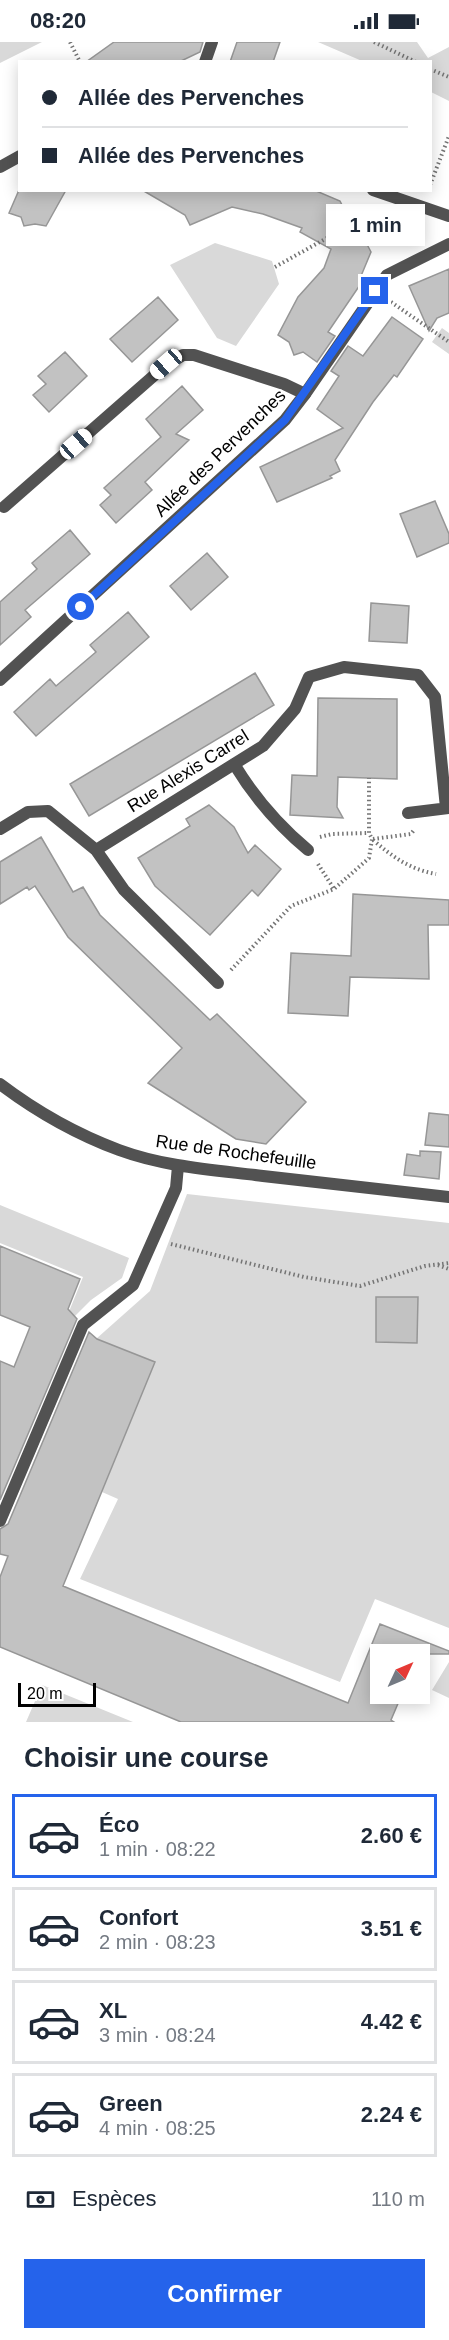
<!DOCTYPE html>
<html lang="fr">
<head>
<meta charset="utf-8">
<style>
  body { margin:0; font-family:Helvetica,sans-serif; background:#f2f2f3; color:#1f2937; height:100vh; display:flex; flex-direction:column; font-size:22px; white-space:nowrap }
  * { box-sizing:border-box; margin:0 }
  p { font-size:20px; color:#747a83 }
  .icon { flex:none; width:33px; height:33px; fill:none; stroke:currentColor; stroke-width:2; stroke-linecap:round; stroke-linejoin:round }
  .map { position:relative; height:1680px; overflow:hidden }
  .side { display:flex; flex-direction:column; background:#fff; flex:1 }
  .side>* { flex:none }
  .top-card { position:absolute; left:18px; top:18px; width:414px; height:132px; border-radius:0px; box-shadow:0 3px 15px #0003; display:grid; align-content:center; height:132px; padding:0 24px; background:#fff }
  .needle { width:39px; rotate:46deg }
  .tools { position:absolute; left:370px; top:1602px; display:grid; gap:12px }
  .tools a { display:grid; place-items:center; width:60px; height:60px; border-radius:0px; background:#fff; box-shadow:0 3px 15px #0003; font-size:30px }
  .scale { position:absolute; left:18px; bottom:15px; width:78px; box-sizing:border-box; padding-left:6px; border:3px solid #000; border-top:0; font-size:16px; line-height:21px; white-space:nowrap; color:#000; -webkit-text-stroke:4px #fff; paint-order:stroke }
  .end { position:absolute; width:27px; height:27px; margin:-14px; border:8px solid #2563eb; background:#fff; box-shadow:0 0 0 3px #fff }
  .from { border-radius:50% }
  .bubble { position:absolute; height:42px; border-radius:0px; background:#fff; box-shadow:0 3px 15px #0003; font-size:20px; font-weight:800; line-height:42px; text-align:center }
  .car { position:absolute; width:18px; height:36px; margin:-18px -9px; border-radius:8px; box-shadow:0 0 4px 2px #0007; background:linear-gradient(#fff 24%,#345 0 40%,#fff 0 76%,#345 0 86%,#fff 0) }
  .top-card b { display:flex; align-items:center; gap:21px; height:57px; font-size:22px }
  .top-card b+b { border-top:2px solid #e0e1e3 }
  .top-card i { width:15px; height:15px; background:#1f2937 }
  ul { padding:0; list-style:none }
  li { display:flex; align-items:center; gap:18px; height:84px; margin:0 12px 9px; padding:0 12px; border:3px solid #e0e1e3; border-radius:0px }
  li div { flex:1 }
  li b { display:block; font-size:22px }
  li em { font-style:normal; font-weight:800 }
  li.current { border-color:#2563eb }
  li>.icon { width:54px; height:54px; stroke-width:1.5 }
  h2 { padding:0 24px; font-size:27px; line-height:72px }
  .pay { display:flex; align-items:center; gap:15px; height:66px; padding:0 24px; font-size:22px }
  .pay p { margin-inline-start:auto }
  .primary-button { display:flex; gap:12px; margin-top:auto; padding:12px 24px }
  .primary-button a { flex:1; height:69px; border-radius:0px; background:#2563eb; color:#fff; font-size:24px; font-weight:800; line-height:69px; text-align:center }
  .status { display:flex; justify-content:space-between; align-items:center; height:42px; padding:0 30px; background:#fff; direction:ltr }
  .status svg { height:16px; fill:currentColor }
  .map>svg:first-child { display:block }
  .green { fill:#d9d9d9 }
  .building { fill:#c2c2c2; stroke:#969696; stroke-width:1.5 }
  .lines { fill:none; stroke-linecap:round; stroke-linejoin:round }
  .path { stroke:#747474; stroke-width:4; stroke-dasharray:1.5 3; stroke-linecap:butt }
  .service { stroke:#525252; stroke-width:12 }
  .minor { stroke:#525252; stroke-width:12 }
  .route { stroke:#2563eb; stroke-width:8 }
  .labels { text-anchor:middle; stroke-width:4.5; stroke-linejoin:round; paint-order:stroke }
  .street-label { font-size:18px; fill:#000; stroke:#fff }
</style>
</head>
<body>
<div class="status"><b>08:20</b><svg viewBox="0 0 49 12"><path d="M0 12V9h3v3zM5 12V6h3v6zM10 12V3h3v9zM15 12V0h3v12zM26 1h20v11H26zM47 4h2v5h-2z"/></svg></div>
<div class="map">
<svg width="449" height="1680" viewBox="0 0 449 1680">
  <rect width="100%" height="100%" fill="#fff"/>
  <path class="green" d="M0,0H42L0,21Z
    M318,0H417L428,16L449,5V59L431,50L430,20L362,19Z
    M215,201L272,219L279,242L236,304L217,296L170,223Z
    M442,286L449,291V312L432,300Z
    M187,1152L449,1181V1586L375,1557L340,1640L80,1537L118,1457L102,1450L155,1320L96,1297L150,1249Z
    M0,1163L129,1216L122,1236L91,1258L65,1284L12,1410L83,1235L0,1201Z
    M449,1620V1656L432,1648Z
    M42,1643L133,1680H26Z"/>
  <path class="building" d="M114,0H203L200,10L179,20H86Z
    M237,0H280L273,20H230Z
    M19,148H66L46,184L35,182L24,184L21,175L9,171Z
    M142,148H314L340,159L357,193L361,191L371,210L361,234L364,237L328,290L335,294L317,320L303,310L294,313L289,300L278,293L298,255L324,226L331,207L300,190L302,186L263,172L232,165L190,183L185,173Z
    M449,227V271L437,276L429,289L409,244Z
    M158,255L178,278L132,320L110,297Z
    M392,275L423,297L397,335L394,333L373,360L335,418L340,429L330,434L332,436L277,460L260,425L343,386L317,367L339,334L331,329L348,304L363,314Z
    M65,310L87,334L49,370L33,353L46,342L38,334Z
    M182,344L203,368L176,392L189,398L145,440L152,448L116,481L100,463L111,453L104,446L161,395L146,377Z
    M435,459L449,492V501L417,515L400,472Z
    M70,488L90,512L25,568L31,575L0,603V560L37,527L32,521Z
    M207,511L228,535L191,568L170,544Z
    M371,561L409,564L407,601L369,599Z
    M128,570L149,595L36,694L14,670L50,637L56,644L96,610L90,603Z
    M255,631L274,663L89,774L70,742Z
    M318,656L397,657V737L338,735L337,765L343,776L290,773L292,733L317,734Z
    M209,763L234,785L248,811L255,803L281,827L258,854L252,848L210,893L155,844L138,816L190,784L186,777Z
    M41,795L73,850L83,845L100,873L210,978L217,972L306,1060L266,1102L236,1097L148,1041L182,1006L68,895L35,844L29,848L27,845L0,862V820Z
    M353,852L449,858V883H428L429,937L350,935L348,974L288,971L291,911L351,914Z
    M429,1071L449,1073V1105L425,1103Z
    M420,1109L441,1110L439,1137L404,1133L407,1112L420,1114Z
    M0,1204L80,1237L68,1267L77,1277L0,1458V1319L14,1325L30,1285L0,1273Z
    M376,1255H418L417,1301L376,1300Z
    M89,1290L97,1297L155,1320L63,1544L348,1661L380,1582L449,1609V1612H381V1652H402L391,1678L394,1680H181L0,1605V1535L8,1514L0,1512V1487L8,1482Z"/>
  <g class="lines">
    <path class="path" d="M70,0L80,20
      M374,0L416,20
      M430,27L449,35
      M430,143L449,94
      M275,225L377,168
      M391,260L449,300
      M320,795L332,792L369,791
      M373,797L411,792L414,788
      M373,798C393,815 409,827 436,832
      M318,822L334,847
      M231,928L291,864L334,847L369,816L372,797L369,791V736
      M171,1202L304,1235L360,1244L425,1224L449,1221
      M438,1223L449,1227"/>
    <path class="service" d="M0,638L285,378L305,352L284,342L194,313H183L166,323L4,465
      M234,722C254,755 278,783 308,808
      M408,771L449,766
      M0,787L28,770L48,769L96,808L124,848L218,941
      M96,808L263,704L295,667L309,635L344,625L418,633L435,655L446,766
      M0,1479L83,1283L133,1243L176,1146L178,1124"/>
    <path class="minor" d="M205,20L212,0
      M0,125L20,114
      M373,148L449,174
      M305,352L387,233L449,202
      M0,1042C37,1070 76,1092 119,1108C165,1125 215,1128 263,1134C325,1141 387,1148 449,1155"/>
  </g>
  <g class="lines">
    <path class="route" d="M81,565L285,378L375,249"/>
  </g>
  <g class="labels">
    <g class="street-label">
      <text transform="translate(220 411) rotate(-44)" y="6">Allée des Pervenches</text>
      <text transform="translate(188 729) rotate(-32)" y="6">Rue Alexis Carrel</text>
      <text transform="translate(236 1110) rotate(8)" y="6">Rue de Rochefeuille</text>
    </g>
  </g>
</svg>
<div class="tools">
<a><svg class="needle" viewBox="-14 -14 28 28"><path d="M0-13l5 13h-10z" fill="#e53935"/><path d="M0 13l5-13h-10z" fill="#747a83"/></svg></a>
</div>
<div class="scale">20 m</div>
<i class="end from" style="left:81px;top:565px"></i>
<i class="end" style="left:375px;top:249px"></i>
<div class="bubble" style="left:326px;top:162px;width:99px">1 min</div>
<i class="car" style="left:166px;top:322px;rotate:229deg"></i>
<i class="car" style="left:76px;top:402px;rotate:49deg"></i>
<div class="top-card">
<b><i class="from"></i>Allée des Pervenches</b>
<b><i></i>Allée des Pervenches</b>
</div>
</div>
<section class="side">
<h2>Choisir une course</h2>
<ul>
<li class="current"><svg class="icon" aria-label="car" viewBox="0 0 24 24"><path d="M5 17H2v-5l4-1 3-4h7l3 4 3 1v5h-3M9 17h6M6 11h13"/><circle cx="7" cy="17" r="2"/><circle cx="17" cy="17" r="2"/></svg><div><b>Éco</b><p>1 min · 08:22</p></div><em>2.60 €</em></li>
<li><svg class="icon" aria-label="car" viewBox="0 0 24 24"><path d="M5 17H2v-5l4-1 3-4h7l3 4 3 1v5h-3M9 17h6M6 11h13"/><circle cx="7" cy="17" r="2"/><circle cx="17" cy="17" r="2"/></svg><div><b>Confort</b><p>2 min · 08:23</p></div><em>3.51 €</em></li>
<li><svg class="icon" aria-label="car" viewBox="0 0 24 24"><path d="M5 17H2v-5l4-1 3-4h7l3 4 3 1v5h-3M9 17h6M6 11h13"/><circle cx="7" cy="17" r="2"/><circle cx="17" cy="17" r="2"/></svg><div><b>XL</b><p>3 min · 08:24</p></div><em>4.42 €</em></li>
<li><svg class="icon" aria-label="car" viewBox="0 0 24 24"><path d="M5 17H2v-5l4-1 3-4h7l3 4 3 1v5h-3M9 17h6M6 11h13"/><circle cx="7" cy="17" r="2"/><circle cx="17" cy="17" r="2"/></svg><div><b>Green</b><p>4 min · 08:25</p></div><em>2.24 €</em></li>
</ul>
<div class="pay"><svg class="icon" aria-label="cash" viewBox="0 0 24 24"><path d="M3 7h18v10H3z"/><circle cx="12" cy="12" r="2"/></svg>Espèces<p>110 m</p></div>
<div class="primary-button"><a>Confirmer</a></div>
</section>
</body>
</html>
